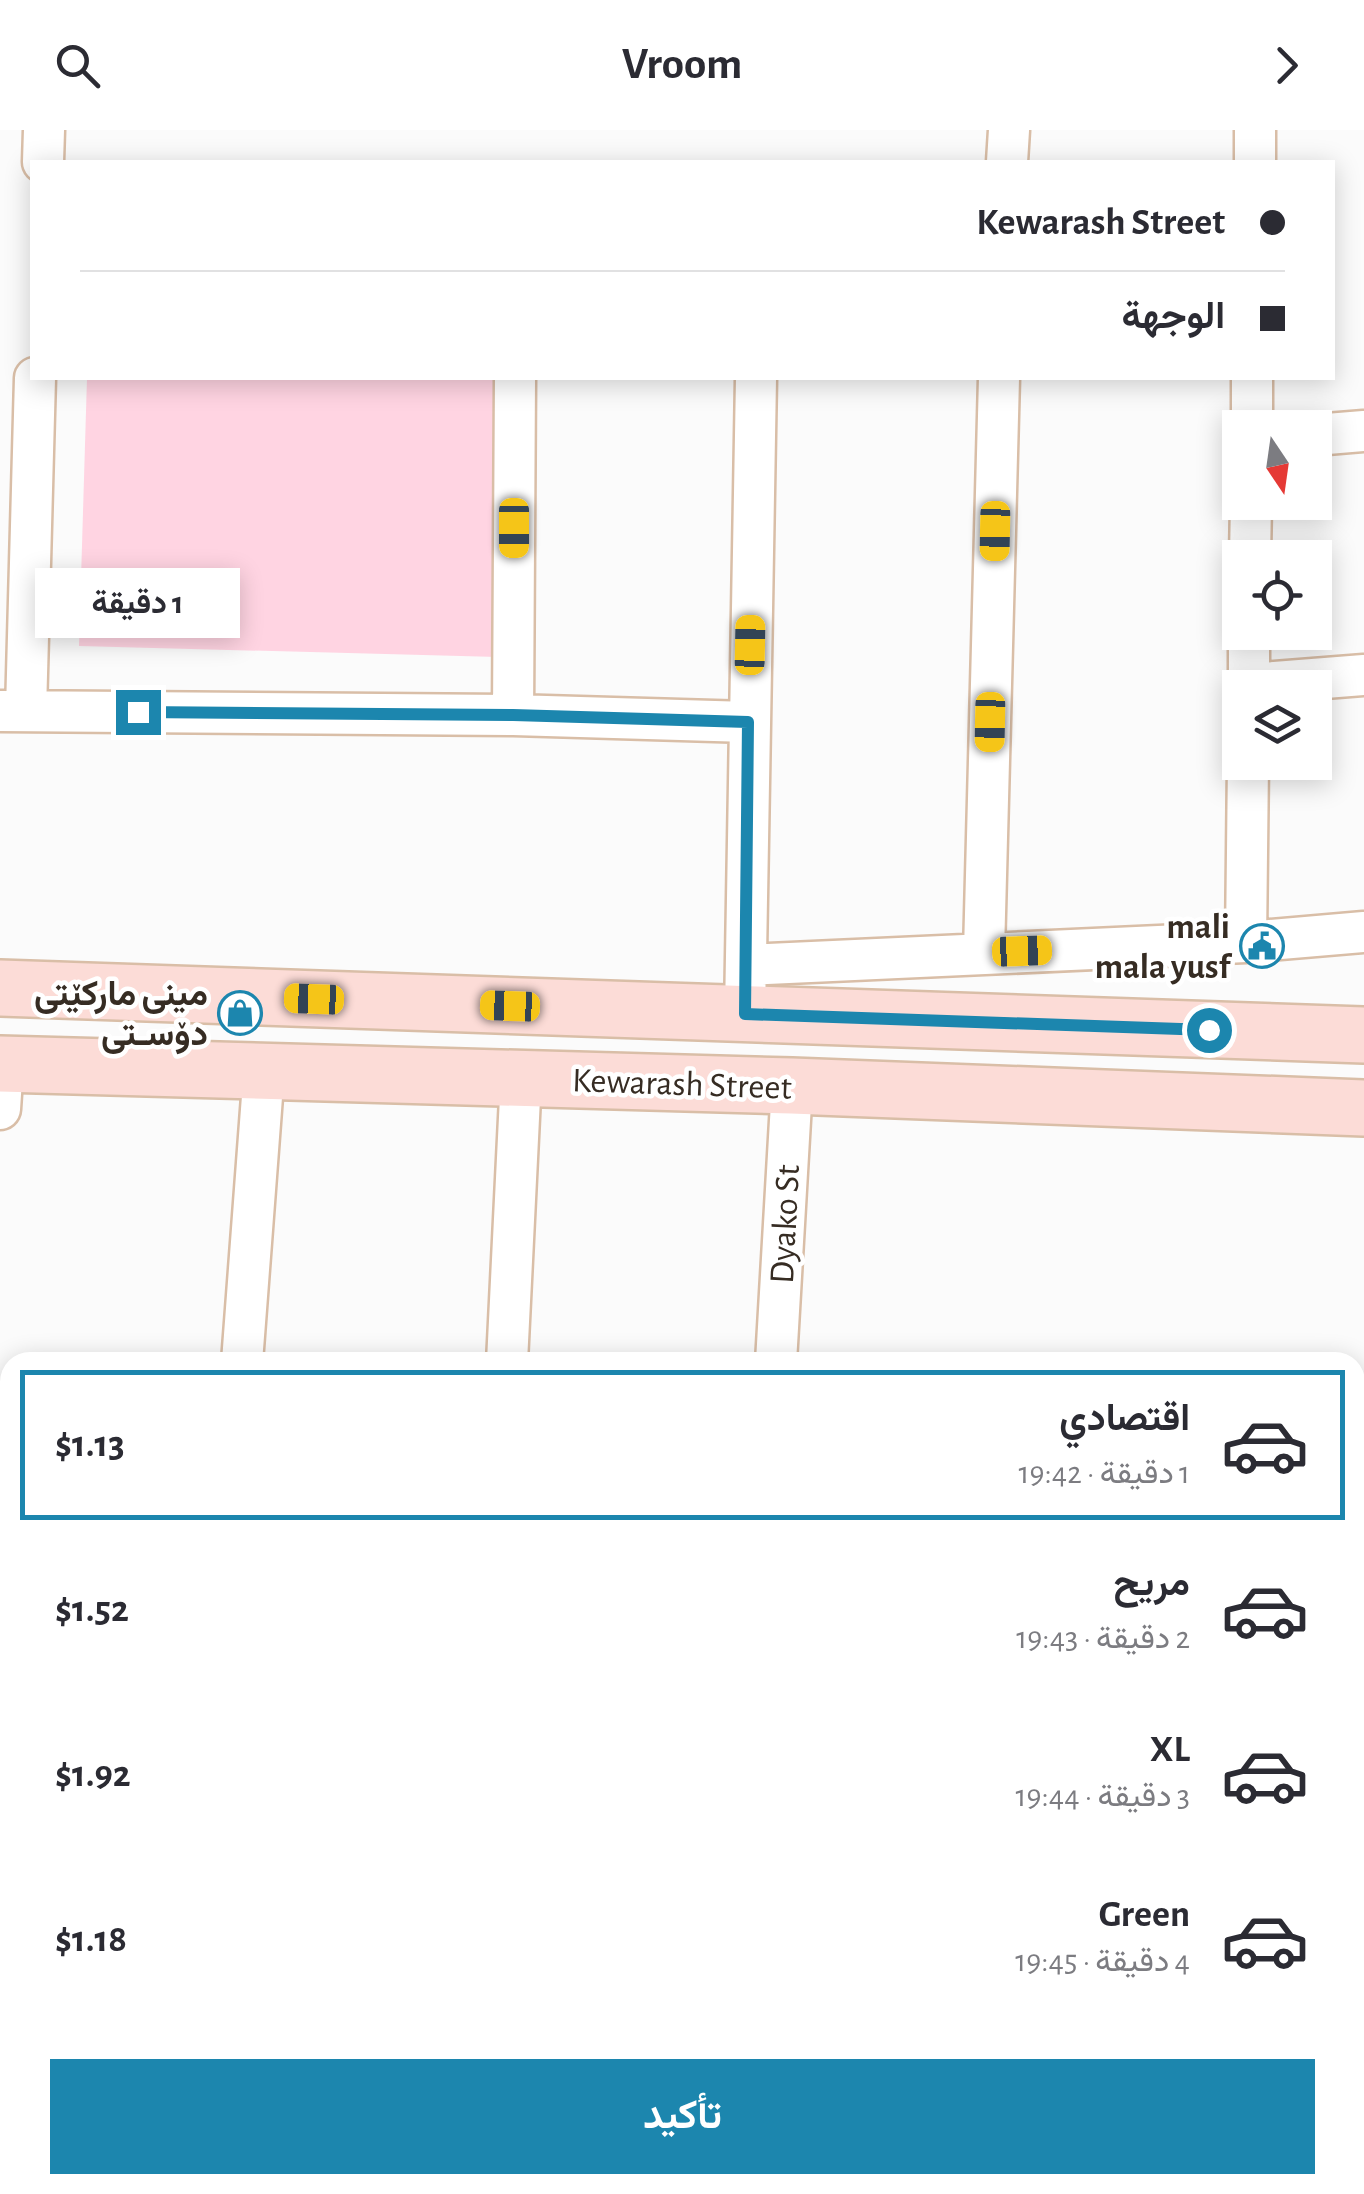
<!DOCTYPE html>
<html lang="ar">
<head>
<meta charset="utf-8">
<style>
  body { margin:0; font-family:"Alegreya Sans",Vazirmatn,sans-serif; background:#f7f7f7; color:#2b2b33; direction:rtl; height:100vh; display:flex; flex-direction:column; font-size:38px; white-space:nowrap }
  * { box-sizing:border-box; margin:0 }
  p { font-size:32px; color:#7c7c81 }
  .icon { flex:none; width:55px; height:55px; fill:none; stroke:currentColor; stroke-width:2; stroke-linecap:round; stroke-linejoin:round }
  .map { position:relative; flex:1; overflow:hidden; direction:ltr }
  .side { position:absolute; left:0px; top:1222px; width:1365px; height:842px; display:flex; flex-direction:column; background:#fff; border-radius:30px 30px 0 0; box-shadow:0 5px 25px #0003; direction:rtl }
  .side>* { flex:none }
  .hud { position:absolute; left:30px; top:30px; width:1305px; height:220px; border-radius:0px; box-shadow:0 5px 25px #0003; direction:rtl; display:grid; align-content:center; height:220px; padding:0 50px; background:#fff }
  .needle { width:65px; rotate:167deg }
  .tools { position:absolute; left:1222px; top:280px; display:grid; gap:20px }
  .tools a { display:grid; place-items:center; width:110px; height:110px; border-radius:0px; background:#fff; box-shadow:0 5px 25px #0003; font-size:50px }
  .end { position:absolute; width:45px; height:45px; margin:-22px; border:12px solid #1c86ae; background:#fff; box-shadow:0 0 0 5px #fff }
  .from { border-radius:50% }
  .bubble { position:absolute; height:70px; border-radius:0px; background:#fff; box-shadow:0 5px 25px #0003; font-size:32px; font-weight:700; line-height:70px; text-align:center; direction:rtl }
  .car { position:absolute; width:30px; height:60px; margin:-30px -15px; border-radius:12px; box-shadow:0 0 8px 2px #0007; background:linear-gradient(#f5c518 24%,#345 0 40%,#f5c518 0 76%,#345 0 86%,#f5c518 0) }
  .hud b { display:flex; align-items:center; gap:35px; height:95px; font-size:38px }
  .hud b+b { border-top:2px solid #e1e1e2 }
  .hud i { width:25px; height:25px; background:#2b2b33 }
  ul { padding:18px 0 0; list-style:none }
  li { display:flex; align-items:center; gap:30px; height:150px; margin:0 20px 15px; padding:0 30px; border:5px solid transparent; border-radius:0px }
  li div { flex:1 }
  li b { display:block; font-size:38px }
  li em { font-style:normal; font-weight:700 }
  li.active { border-color:#1c86ae }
  li>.icon { width:90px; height:90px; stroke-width:1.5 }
  .action { display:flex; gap:20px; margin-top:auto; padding:20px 50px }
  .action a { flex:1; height:115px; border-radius:0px; background:#1c86ae; color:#fff; font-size:40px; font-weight:700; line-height:115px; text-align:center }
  header { display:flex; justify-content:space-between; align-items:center; height:130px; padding:0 50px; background:#fff; font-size:45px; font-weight:700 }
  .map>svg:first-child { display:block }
  .green { fill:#ffd4e2 }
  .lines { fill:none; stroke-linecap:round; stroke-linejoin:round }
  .street-casing { stroke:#d9bea7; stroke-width:45 }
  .secondary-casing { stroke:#d9bea7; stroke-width:60 }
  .street { stroke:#fff; stroke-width:40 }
  .secondary { stroke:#fcdcd7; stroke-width:55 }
  .route { stroke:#1c86ae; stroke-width:12 }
  .labels { text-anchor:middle; stroke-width:9; stroke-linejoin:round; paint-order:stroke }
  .poi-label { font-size:35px; font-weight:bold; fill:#362c23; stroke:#fff; text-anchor:end }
  .street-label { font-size:35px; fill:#362c23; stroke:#fff }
</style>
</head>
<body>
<header><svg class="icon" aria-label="forward" viewBox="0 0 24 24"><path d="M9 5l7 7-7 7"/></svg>Vroom<svg class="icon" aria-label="search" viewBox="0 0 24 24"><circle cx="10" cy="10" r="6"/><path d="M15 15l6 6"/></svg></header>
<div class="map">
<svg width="1364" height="2064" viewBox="0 0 1364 2064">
  <rect width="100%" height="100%" fill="#fbfbfb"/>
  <path class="green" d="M87,248H506L498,527L79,516Z"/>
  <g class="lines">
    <g class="street-casing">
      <path id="street" d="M43,32L44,0
        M1007,32L1009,0
        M1255,32V0
        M1252,298V248
        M1315,305L1364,301
        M1250,428L1251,372
        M1249,554L1364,545
        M1249,558V502
        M0,581L513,585L748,592
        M26,581L35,248
        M513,585L515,248
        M1246,812L1248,632
        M984,822L999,248
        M747,835L1246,812L1364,802
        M745,884L756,248
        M0,979L3,934
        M242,1232L264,940
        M507,1232L521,947
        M776,1232L792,956
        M1355,1277H1364
        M1355,1557L1364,1558
        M0,1656H10
        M0,1934H10
        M1065,2055L1116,2057
        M745,2064V2055"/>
    </g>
    <g class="secondary-casing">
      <path id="secondary" d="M0,858L1364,905
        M0,934L792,956L1364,978"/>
    </g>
    <use href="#street" class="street"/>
    <use href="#secondary" class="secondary"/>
  </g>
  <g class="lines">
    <path class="route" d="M138,582L513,585L748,592L745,884L1209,900"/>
  </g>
  <defs>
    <g id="civic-ring" transform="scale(2.25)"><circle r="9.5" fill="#fff" stroke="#1c86ae" stroke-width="1.5"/><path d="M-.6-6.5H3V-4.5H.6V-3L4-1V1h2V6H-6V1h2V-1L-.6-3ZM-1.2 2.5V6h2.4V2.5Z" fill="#1c86ae"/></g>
    <g id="shop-ring" transform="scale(2.25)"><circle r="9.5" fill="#fff" stroke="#1c86ae" stroke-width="1.5"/><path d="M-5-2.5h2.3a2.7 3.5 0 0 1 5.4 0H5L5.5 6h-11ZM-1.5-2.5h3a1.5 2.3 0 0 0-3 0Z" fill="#1c86ae"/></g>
  </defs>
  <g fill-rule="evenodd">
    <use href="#civic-ring" x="1262" y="816"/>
    <use href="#shop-ring" x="240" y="883"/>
  </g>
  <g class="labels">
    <g class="poi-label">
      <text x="1230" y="808">mali<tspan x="1230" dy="40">mala yusf</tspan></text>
      <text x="208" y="875">مینی مارکێتی<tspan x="208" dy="40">دۆسـتی</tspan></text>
    </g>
    <g class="street-label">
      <text transform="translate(682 953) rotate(2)" y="12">Kewarash Street</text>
      <text transform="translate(784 1094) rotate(-87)" y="12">Dyako St</text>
    </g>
  </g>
</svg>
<div class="tools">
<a><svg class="needle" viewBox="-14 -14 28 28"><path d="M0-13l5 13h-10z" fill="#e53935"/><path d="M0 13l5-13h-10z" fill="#7c7c81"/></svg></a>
<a><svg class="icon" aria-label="locate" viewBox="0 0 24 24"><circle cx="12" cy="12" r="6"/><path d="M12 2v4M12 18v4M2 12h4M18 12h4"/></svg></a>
<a><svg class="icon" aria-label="layers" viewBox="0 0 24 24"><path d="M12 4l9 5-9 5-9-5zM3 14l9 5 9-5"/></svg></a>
</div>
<i class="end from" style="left:1209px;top:900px"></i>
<i class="end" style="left:138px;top:582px"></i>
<div class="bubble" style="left:35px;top:438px;width:205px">1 دقيقة</div>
<i class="car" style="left:514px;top:398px;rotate:180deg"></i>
<i class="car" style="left:995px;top:401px;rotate:181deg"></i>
<i class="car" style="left:750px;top:515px;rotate:1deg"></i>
<i class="car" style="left:990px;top:592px;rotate:181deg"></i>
<i class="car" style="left:1022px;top:821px;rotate:88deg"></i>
<i class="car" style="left:314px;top:869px;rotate:272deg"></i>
<i class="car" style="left:510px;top:876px;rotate:272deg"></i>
<div class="hud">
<b><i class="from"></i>Kewarash Street</b>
<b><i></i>الوجهة</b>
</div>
<section class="side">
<ul>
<li class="active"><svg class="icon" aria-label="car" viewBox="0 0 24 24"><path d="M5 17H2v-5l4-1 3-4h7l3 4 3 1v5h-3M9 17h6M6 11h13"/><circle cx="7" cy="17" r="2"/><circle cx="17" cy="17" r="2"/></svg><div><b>اقتصادي</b><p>1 دقيقة · 19:42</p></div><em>$1.13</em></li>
<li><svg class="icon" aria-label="car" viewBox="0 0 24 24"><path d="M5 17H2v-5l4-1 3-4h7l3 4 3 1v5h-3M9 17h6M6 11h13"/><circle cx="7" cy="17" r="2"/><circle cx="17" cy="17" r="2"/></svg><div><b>مريح</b><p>2 دقيقة · 19:43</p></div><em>$1.52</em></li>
<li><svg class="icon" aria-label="car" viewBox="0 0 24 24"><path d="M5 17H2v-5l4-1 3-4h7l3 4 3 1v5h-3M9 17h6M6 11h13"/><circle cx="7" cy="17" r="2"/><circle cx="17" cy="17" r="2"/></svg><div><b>XL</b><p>3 دقيقة · 19:44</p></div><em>$1.92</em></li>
<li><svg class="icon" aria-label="car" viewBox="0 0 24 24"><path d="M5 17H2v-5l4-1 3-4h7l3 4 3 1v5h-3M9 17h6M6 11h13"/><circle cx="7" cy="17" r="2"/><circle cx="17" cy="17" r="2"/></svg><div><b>Green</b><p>4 دقيقة · 19:45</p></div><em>$1.18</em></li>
</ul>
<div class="action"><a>تأكيد</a></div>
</section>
</div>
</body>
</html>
